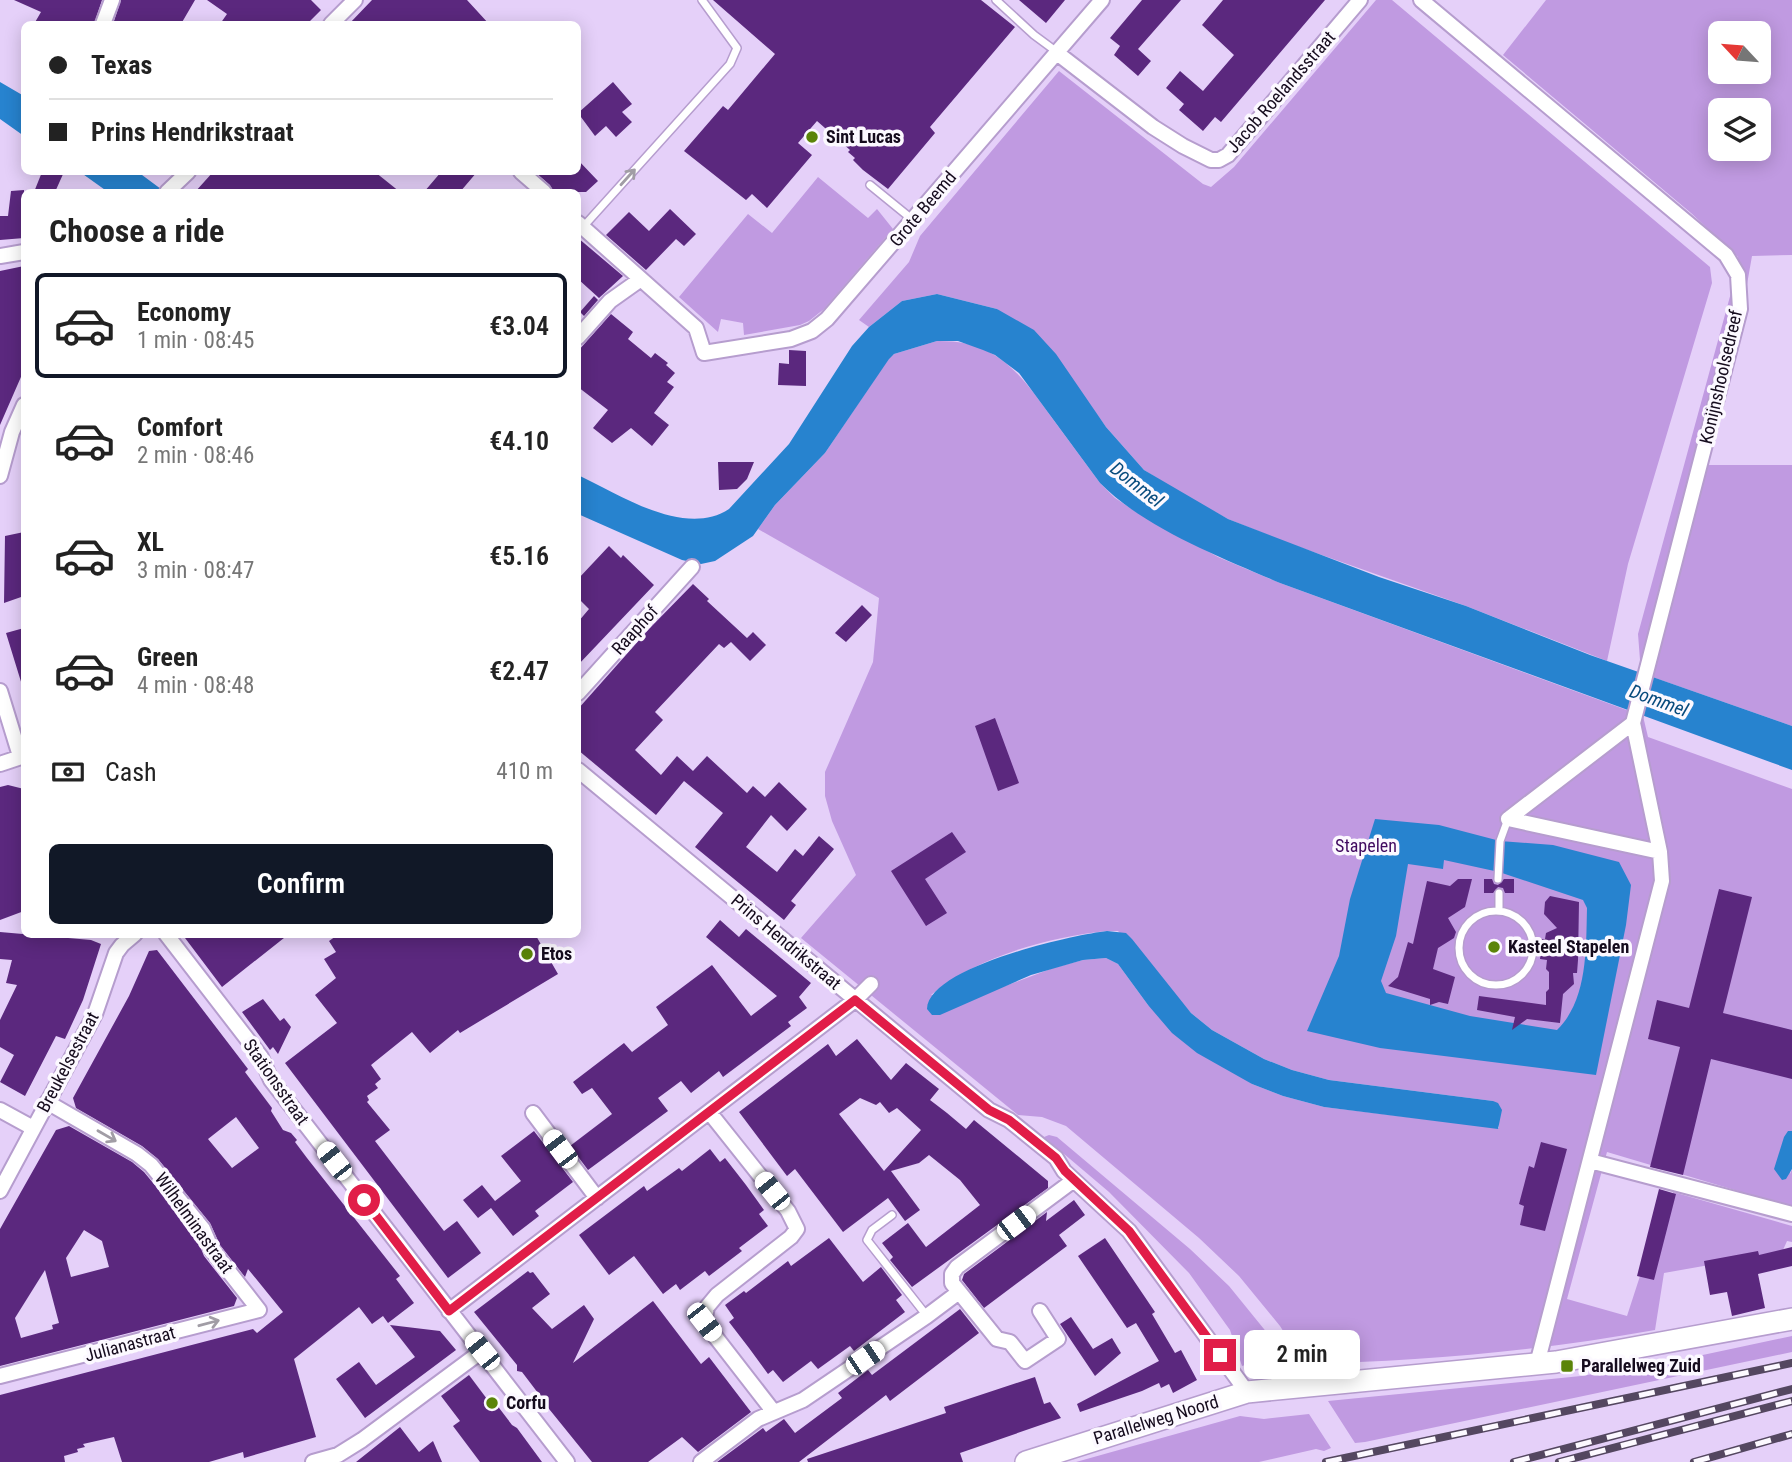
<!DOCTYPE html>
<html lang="en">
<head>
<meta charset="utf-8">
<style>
  body { margin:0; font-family:"Roboto Condensed",sans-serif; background:#f6f6f6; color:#222; height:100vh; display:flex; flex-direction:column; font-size:26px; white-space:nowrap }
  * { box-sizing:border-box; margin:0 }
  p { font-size:23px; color:#767676 }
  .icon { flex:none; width:38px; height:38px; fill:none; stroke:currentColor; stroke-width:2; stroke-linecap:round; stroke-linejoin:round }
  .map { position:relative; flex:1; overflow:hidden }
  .details { position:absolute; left:21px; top:189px; width:560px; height:749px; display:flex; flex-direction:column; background:#fff; border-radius:10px; box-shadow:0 4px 18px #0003 }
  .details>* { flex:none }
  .banner { position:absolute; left:21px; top:21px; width:560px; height:154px; border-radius:10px; box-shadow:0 4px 18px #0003; display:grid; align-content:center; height:154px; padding:0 28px; background:#fff }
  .needle { width:46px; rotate:296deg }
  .controls { position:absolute; left:1708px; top:21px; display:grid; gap:14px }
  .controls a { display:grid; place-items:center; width:63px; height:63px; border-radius:10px; background:#fff; box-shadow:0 4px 18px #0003; font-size:35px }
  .end { position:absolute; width:32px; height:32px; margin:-16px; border:9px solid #e11d48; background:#fff; box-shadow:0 0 0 4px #fff }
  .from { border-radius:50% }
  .bubble { position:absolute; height:49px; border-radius:10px; background:#fff; box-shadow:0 4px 18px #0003; font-size:23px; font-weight:600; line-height:49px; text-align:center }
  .car { position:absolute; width:21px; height:42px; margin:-21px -10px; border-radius:9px; box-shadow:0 0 5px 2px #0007; background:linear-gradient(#fff 24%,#345 0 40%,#fff 0 76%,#345 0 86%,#fff 0) }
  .banner b { display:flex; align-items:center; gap:24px; height:66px; font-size:26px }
  .banner b+b { border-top:2px solid #e0e0e0 }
  .banner i { width:18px; height:18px; background:#222 }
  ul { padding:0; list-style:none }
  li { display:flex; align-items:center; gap:21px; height:105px; margin:0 14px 10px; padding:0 14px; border:4px solid transparent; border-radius:10px }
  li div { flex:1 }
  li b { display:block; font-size:26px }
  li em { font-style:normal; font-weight:600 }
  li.on { border-color:#111827 }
  li>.icon { width:63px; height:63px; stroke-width:1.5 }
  h2 { padding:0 28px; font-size:32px; line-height:84px }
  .pay { display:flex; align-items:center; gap:18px; height:77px; padding:0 28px; font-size:26px }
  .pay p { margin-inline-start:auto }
  .primary-button { display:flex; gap:14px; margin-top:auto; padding:14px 28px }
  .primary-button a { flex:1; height:80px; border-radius:10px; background:#111827; color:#fff; font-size:28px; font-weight:600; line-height:80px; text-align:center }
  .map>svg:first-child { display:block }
  .green { fill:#c09ae1; fill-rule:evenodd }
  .water { fill:#2783cf; fill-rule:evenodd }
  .building { fill:#5b287e; fill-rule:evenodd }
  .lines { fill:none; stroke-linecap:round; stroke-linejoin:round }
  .lane-casing { stroke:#b69dce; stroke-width:10 }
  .street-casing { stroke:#b69dce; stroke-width:18 }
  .secondary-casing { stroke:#b69dce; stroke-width:24 }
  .lane { stroke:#fff; stroke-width:7 }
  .street { stroke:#fff; stroke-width:14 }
  .secondary { stroke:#fff; stroke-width:21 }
  .rail-casing { stroke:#544760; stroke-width:8 }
  .rail { stroke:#fcf9ff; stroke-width:5; stroke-dasharray:16; stroke-linecap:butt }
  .oneway { stroke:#a19da5 }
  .route { stroke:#e11d48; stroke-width:9 }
  .poi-dot { fill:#5b8409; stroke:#fcf9ff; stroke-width:2.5 }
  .labels { text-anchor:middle; stroke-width:7; stroke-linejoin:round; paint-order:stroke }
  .street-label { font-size:18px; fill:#150b1d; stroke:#fcf9ff }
  .poi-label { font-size:18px; font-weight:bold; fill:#150b1d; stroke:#fcf9ff; text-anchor:start }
  .park-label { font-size:18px; fill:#410a60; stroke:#fcf9ff }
  .water-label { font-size:19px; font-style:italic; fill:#084b7d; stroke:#fcf9ff }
</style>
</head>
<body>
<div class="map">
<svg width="1792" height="1462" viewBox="0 0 1792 1462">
  <rect width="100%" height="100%" fill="#e5d0f9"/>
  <path class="green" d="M1376,0H1392L1710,267L1712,283L1628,564L1607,661L1466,606L1285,542L1228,519L1189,498L1144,470L1106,427L1074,383L997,309L937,294L902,301L869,327L859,320L909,262L920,236L1059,71L1203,184L1211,187L1234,167Z
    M1546,0H1792V255L1752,256L1746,290L1699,465H1792V726L1641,673L1638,634L1738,267V257L1691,213L1503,55ZM1720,33H1759V72H1720ZM1720,110H1759V149H1720Z
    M818,177L868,218L877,209L893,229L824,309L809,321L800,325L744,335L743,323L721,319L718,332L679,297L748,214L772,233Z
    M937,341C998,340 1020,374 1052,418C1068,440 1084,461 1100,483L1115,498L1138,513L1218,557L1280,583L1643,716L1648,737L1792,789V1131L1790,1174L1792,1169V1207L1607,1152L1567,1299L1627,1316L1640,1276L1652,1278L1673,1192L1792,1226V1242L1787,1241L1783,1250L1777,1253L1664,1273L1655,1330C1539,1351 1421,1361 1304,1364L1280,1326L1239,1276L1199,1238L1066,1126L1042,1117L1018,1115L801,938L856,875L832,821L825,796V772L873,662L879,598L758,529L775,505L825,453L889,358L894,354ZM1107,931H1118L1191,1013L1212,1030L1264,1059L1292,1070L1329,1080L1493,1101L1499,1128L1324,1107L1283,1096L1252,1084L1148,1005L1118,964L1106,958L1083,960L1053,968L1005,986L931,995C976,957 1049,937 1107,931Z
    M1049,1135L1057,1137L1190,1249L1229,1286L1268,1334L1289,1365L1253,1369L1251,1363L1242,1366L1230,1330L1189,1273L1109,1192L1044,1137Z
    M1792,1336V1352L1365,1442L1355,1443L1328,1401L1581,1376L1698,1356Z
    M1309,1414L1331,1448L1324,1451L1316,1449L1259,1462H1076L1240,1416L1264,1419Z"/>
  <path class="water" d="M0,82L24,96V136L0,119Z
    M80,172H138L165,192H108Z
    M937,294L997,309L1034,330L1056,354L1106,427L1144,470L1228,519L1379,577L1466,606L1590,655L1792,726V770L1280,583C1222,558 1144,528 1100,483L1019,373L995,355L983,350L958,341H937L894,354L889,359L825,453L775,505L753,536L715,561L701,564L682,560L578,514V475C620,495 685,538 729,509L789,444L852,346L869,327L902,301Z
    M1375,819L1439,825L1500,841L1553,845L1619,862L1631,885L1626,925L1596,1075L1380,1048L1307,1031L1339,956L1350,899ZM1444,860L1499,872L1583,900L1587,908C1586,948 1588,1000 1557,1030L1470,1016L1386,993L1381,981L1396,936L1408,864L1443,869Z
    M1107,931L1126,933L1132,939L1191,1013L1212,1030L1264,1059L1292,1070L1329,1080L1493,1101L1498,1103L1502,1110L1498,1129L1324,1107L1283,1096L1252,1084L1197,1053L1172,1033L1148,1005L1118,964L1106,958L1083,960L1031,975L940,1015H932L927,1009C928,967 1072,935 1107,931Z
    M1788,1131H1792V1169L1786,1179L1782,1180L1774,1169L1784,1137Z"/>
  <path class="building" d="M14,0H102L94,24H34L41,12Z
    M121,0H195L181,24H113Z
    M207,0H311L321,10L307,24H220L227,14Z
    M372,0H467L489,24H349Z
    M713,0H981L1015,27L930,127L935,133L888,189L863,170L853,160L855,158L848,152L850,150L817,121L798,143L812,155L767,208L752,194L746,200L684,151L723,106L728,110L775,54Z
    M1019,0H1065L1046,23Z
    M1142,0H1181L1138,49L1151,61L1138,76L1114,55L1120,46L1110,38Z
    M1223,0H1325L1221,122L1215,117L1203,131L1179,110L1184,104L1166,88L1180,71L1203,91L1234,55L1202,25Z
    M613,82L632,104L622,112L632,122L616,137L606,126L595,136L578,113Z
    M578,160L598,181L586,192H553L550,185L535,172H578Z
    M42,172H64L55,192H34Z
    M213,172H375L400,192H195Z
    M441,172H477L460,192H424Z
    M24,190V238L0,240V216H8L11,191Z
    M670,209L696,234L684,246L676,239L646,270L606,235L629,212L649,231Z
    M578,238L623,276L599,298L578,279Z
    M24,266V370L0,425V271Z
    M594,296L598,300L584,316L580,312Z
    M611,314L633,332L628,339L651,358L655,353L668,363L666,365L675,373L667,382L674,387L654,413L669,425L652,446L631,428L612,443L593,428L608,410L578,387V351Z
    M789,350L806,351V386L778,385L779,363L789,364Z
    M718,462H754L747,479L737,489L719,490Z
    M24,532V596L4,603L5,536Z
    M609,546L621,558L623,555L654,585L578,665V622L589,609L578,598V579Z
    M693,584L709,599L707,601L747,638L753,632L766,645L750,661L731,642L724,648L719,644L655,712L663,720L635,750L661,775L677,756L693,771L707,756L747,793L753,786L765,797L779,782L807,809L787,831L771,815L746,847L777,872L795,849L803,856L819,836L834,849L791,901L796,905L784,920L695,847L723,813L706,799L684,781L656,815L578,750V709L649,629Z
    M862,605L872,615L846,642L835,633Z
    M24,628V685H22L6,633Z
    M995,718L1019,783L998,791L975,726Z
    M8,785L24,789V911L0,920V787Z
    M952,832L966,852L925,879L947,913L926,926L891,871Z
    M1458,879H1472L1465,907L1448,918L1456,932L1454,938L1438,948L1433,969L1455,977L1448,1004L1439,1002L1430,1005V999L1388,986L1398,977L1408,942L1413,944L1427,881L1450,886Z
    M1484,879H1492L1494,884L1498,885L1504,879H1514V893H1505L1503,888L1498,887L1493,893H1484Z
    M1719,889L1752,897L1723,1013L1792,1030V1079L1711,1059L1683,1175L1650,1167L1680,1047L1648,1039L1657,1000L1689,1008Z
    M1550,896L1579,902L1578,960L1577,973H1573L1574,984L1563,994L1560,1023L1527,1019L1512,1030L1515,1017L1477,1010L1479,996L1546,1005V992L1549,989V972L1546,969L1547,960L1540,959L1542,939H1545L1546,933L1557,928L1544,914L1545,902Z
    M720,920L739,937L746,929L811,983L799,997L807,1008L788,1022L791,1026L723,1077L719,1071L691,1093L681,1081L658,1098L668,1111L588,1170L570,1146L612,1114L592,1088L582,1094L573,1082L624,1043L632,1052L668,1025L656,1007L712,965L751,1016L777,996L706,937Z
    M0,932L91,940L101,944L83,1000L65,1039L56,1036L25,1096L0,1082L14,1055L0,1047V1020L17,985L6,983L12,960L0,959Z
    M182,934H289L222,987Z
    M339,934H535L558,974L460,1033L458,1030L430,1053L412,1032L371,1065L381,1079L375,1084L378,1088L367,1096L369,1100L367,1102L390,1130L375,1141L444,1231L457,1221L481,1253L448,1278L285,1063L337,1023L315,995L336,978L324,959L336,952L329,941Z
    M157,950L248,1069L245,1072L272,1108L271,1111L283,1130L291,1133L297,1140L295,1142L307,1158L400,1276L396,1279L414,1303L388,1323L383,1316L372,1324L359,1307L294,1359L316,1437L244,1458L243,1452L209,1462H122L114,1437L83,1444L85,1447L77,1449L78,1452L64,1456L65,1462H0V1395L253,1329L257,1333L283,1312L248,1269L245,1277L220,1245L210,1223L158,1159L142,1146L76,1108L73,1098L129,996L149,951ZM236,1117L259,1148L232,1168L208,1139Z
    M263,999L280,1021L284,1018L291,1027L278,1054L273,1047L270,1050L242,1012Z
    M857,1039L891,1080L906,1063L939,1089L930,1100L947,1113L966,1129L974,1120L1048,1181V1188L912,1287L890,1260L893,1257L882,1243L908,1223L926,1247L980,1205L960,1180L929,1155L919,1163L891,1171L920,1210L905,1221L888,1198L843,1232L795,1169L787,1176L739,1112L828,1044L836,1056ZM860,1098L876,1105L880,1102L889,1113L897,1108L921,1130L884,1171L839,1114Z
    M69,1126L132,1162L144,1172L195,1234L204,1256L237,1298L234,1306L0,1366V1229L56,1130ZM84,1230L102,1241L109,1267L71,1277L66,1258ZM45,1270L59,1323L52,1325L53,1329L21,1338L15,1318Z
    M534,1131L573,1182L535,1211L539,1216L513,1236L491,1208L478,1218L463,1200L482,1185L495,1201L521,1181L501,1156Z
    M1541,1142L1567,1149L1545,1231L1520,1225L1524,1206L1519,1204L1529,1166L1534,1168Z
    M710,1149L720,1162L725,1158L746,1185L764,1210L759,1214L768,1226L739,1248L742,1251L709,1276L705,1271L680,1290L676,1284L663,1294L634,1256L609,1275L579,1235L644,1186L647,1191L679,1168L682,1171Z
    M1659,1189L1676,1194L1654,1280L1637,1276Z
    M1074,1200L1085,1215L1059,1235L1067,1246L984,1308L962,1280L964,1274L1047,1212L1046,1221Z
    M829,1238L863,1282L881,1267L902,1295L896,1300L905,1312L854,1351L850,1346L818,1369L811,1361L783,1382L773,1370L768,1374L749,1348L729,1322L734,1318L725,1305L744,1291L746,1293L788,1261L791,1266Z
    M1105,1238L1155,1312L1152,1314L1175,1353L1181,1350L1197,1380L1173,1393L1169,1384L1161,1388L1159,1383L1142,1391L1080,1412L1077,1404L1159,1361L1136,1323L1127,1328L1078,1256Z
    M1792,1247V1266L1758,1274L1765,1308L1732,1316L1727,1292L1710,1295L1704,1261L1758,1251L1759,1255Z
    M528,1271L530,1273L533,1272L550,1294L532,1308L552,1329L584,1305L594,1319L573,1363L653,1301L701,1364L709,1357L751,1412L698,1452L682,1437L648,1462H592L541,1399H537L538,1393L522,1372L517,1371V1365L474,1312Z
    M960,1309L979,1333L890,1401L886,1395L799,1462H717L763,1428L766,1432L784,1419L795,1433L842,1398L838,1393L868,1370L872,1375Z
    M1071,1317L1093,1349L1112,1338L1121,1353L1095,1376L1060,1324Z
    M390,1325L440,1331L456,1350L365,1418L336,1379L359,1362L376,1385L415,1357Z
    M469,1375L487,1399L490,1396L512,1425L517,1428L542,1462H480L453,1426L460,1421L441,1396Z
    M1035,1377L1044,1404L1050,1402L1061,1418L960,1453L963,1462H808L807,1459L946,1413L944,1407Z
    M400,1427L419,1452L433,1441L442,1462H356Z"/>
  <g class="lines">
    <g class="lane-casing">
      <path id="lane" d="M996,0L1034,35L1057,52
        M870,185L913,220
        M583,227L730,64L737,48L702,0
        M1498,879L1500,841L1508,819
        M1499,893V910
        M1459 948a37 37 0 1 1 74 0a37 37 0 1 1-74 0Z
        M892,1215L872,1230L867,1240L927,1316"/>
    </g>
    <g class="street-casing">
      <path id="street" d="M1421,0L1726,255L1738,275L1740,309L1633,723L1660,852L1662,881L1537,1364
        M103,24L112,0
        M331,24L355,0
        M1057,53L1153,127L1183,146L1211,160H1219L1228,155L1360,0
        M521,172L544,192
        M167,192L188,172
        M578,223L696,328L704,353L791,339L812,331L827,319L1102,0
        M0,256L24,252
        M578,337L610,301L641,279
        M0,476L12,432L24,405
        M0,691L20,756
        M578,693L692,567
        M0,764L24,756
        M578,770L989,1110L1009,1120L1056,1158L1064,1171L1129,1231L1247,1392
        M1508,819L1633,723
        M1508,819L1660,852
        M166,934L261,1057L271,1080L567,1462
        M0,1110L33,1128
        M533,1113L597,1198
        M710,1113L788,1211L797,1229L791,1237L717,1295L707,1307L704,1322L773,1411
        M1590,1161L1792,1214
        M0,1191L95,1014L116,953L122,945L135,934
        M449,1311L855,1000L871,984
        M1040,1311L1058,1339L1025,1361L1010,1342L997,1339L952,1283V1274L957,1267L1074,1180
        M0,1376L259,1310L212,1250L203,1229L151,1165L137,1154L47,1102
        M313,1462L338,1455L362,1440L482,1351
        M701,1462L758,1419L803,1400L927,1316L959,1292"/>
    </g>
    <g class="secondary-casing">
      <path id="secondary" d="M1026,1462L1247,1392L1556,1362L1792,1319"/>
    </g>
    <use href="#lane" class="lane"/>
    <use href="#street" class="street"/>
    <use href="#secondary" class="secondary"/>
    <g class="rail-casing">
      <path id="rail" d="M1326,1462L1792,1363
        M1514,1462L1792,1389
        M1559,1462L1792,1401
        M1694,1462L1792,1434"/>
    </g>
    <use href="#rail" class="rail"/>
  </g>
  <defs><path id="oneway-shaft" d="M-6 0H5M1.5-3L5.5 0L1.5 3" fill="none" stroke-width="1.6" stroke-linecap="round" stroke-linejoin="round" transform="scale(1.75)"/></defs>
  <g class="oneway">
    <use href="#oneway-shaft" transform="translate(628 177) rotate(-48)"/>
    <use href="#oneway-shaft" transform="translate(107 1136) rotate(30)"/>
    <use href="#oneway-shaft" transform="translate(209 1323) rotate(-15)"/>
  </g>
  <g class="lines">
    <path class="route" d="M364,1200L449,1311L855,1000L989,1110L1009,1120L1056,1158L1065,1171L1129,1231L1220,1355"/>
  </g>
  <g class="poi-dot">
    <circle cx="812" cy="137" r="7"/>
    <circle cx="1494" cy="947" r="7"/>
    <circle cx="527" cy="954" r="7"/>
    <rect x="1560" y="1359" width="14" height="14" rx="3.5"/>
    <circle cx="492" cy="1403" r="7"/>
  </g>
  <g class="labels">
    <g class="street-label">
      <text transform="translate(1281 92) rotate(-49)" y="6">Jacob Roelandsstraat</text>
      <text transform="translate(923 209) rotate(-50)" y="6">Grote Beemd</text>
      <text transform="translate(1721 377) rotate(-77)" y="6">Konijnshoolsedreef</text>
      <text transform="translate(635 630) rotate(-48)" y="6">Raaphof</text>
      <text transform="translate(786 942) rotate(40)" y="6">Prins Hendrikstraat</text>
      <text transform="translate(68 1062) rotate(-62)" y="6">Breukelsestraat</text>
      <text transform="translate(276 1082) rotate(55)" y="6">Stationsstraat</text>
      <text transform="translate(194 1223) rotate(54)" y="6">Wilhelminastraat</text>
      <text transform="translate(130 1344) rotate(-15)" y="6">Julianastraat</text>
      <text transform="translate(1156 1420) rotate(-17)" y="6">Parallelweg Noord</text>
    </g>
    <g class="poi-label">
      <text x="826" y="143">Sint Lucas</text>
      <text x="1508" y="953">Kasteel Stapelen</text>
      <text x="541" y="960">Etos</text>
      <text x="1581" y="1372">Parallelweg Zuid</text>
      <text x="506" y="1409">Corfu</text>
    </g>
    <g class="park-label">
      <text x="1366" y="852">Stapelen</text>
    </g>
    <g class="water-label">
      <text transform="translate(1137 484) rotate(38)" y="7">Dommel</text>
      <text transform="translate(1659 700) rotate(20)" y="7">Dommel</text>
    </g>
  </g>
</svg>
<div class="controls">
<a><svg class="needle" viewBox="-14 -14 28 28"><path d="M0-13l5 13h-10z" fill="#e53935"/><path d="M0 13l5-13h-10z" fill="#767676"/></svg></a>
<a><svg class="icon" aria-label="layers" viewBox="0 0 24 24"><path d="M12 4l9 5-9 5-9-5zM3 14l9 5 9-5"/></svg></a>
</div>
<i class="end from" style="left:364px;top:1200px"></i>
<i class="end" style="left:1220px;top:1355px"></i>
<div class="bubble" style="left:1244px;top:1330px;width:116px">2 min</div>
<i class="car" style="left:560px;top:1149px;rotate:323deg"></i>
<i class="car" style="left:334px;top:1161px;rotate:322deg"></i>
<i class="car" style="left:772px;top:1191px;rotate:321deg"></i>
<i class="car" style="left:1016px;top:1223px;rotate:53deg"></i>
<i class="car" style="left:704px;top:1322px;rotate:142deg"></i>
<i class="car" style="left:482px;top:1351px;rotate:321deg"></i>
<i class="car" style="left:865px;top:1358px;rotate:56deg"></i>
<div class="banner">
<b><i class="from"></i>Texas</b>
<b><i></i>Prins Hendrikstraat</b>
</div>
<section class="details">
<h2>Choose a ride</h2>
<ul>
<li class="on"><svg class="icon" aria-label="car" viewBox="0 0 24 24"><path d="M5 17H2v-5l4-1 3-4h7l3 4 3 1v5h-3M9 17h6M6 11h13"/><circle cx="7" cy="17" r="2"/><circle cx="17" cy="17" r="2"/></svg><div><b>Economy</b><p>1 min · 08:45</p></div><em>€3.04</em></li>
<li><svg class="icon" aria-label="car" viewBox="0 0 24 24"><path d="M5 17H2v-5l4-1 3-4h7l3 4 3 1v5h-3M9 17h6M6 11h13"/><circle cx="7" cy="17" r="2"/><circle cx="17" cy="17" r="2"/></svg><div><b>Comfort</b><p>2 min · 08:46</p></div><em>€4.10</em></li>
<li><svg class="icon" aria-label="car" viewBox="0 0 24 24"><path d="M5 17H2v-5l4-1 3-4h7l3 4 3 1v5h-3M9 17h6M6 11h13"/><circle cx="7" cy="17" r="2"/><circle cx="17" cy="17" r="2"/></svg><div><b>XL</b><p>3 min · 08:47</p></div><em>€5.16</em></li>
<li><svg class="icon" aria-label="car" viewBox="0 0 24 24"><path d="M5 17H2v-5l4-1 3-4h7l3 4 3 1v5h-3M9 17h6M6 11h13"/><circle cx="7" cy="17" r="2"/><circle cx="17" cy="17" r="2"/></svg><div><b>Green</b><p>4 min · 08:48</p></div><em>€2.47</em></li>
</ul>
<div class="pay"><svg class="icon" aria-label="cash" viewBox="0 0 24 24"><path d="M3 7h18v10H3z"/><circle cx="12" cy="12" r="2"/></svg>Cash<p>410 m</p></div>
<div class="primary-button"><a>Confirm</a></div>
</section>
</div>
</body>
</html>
